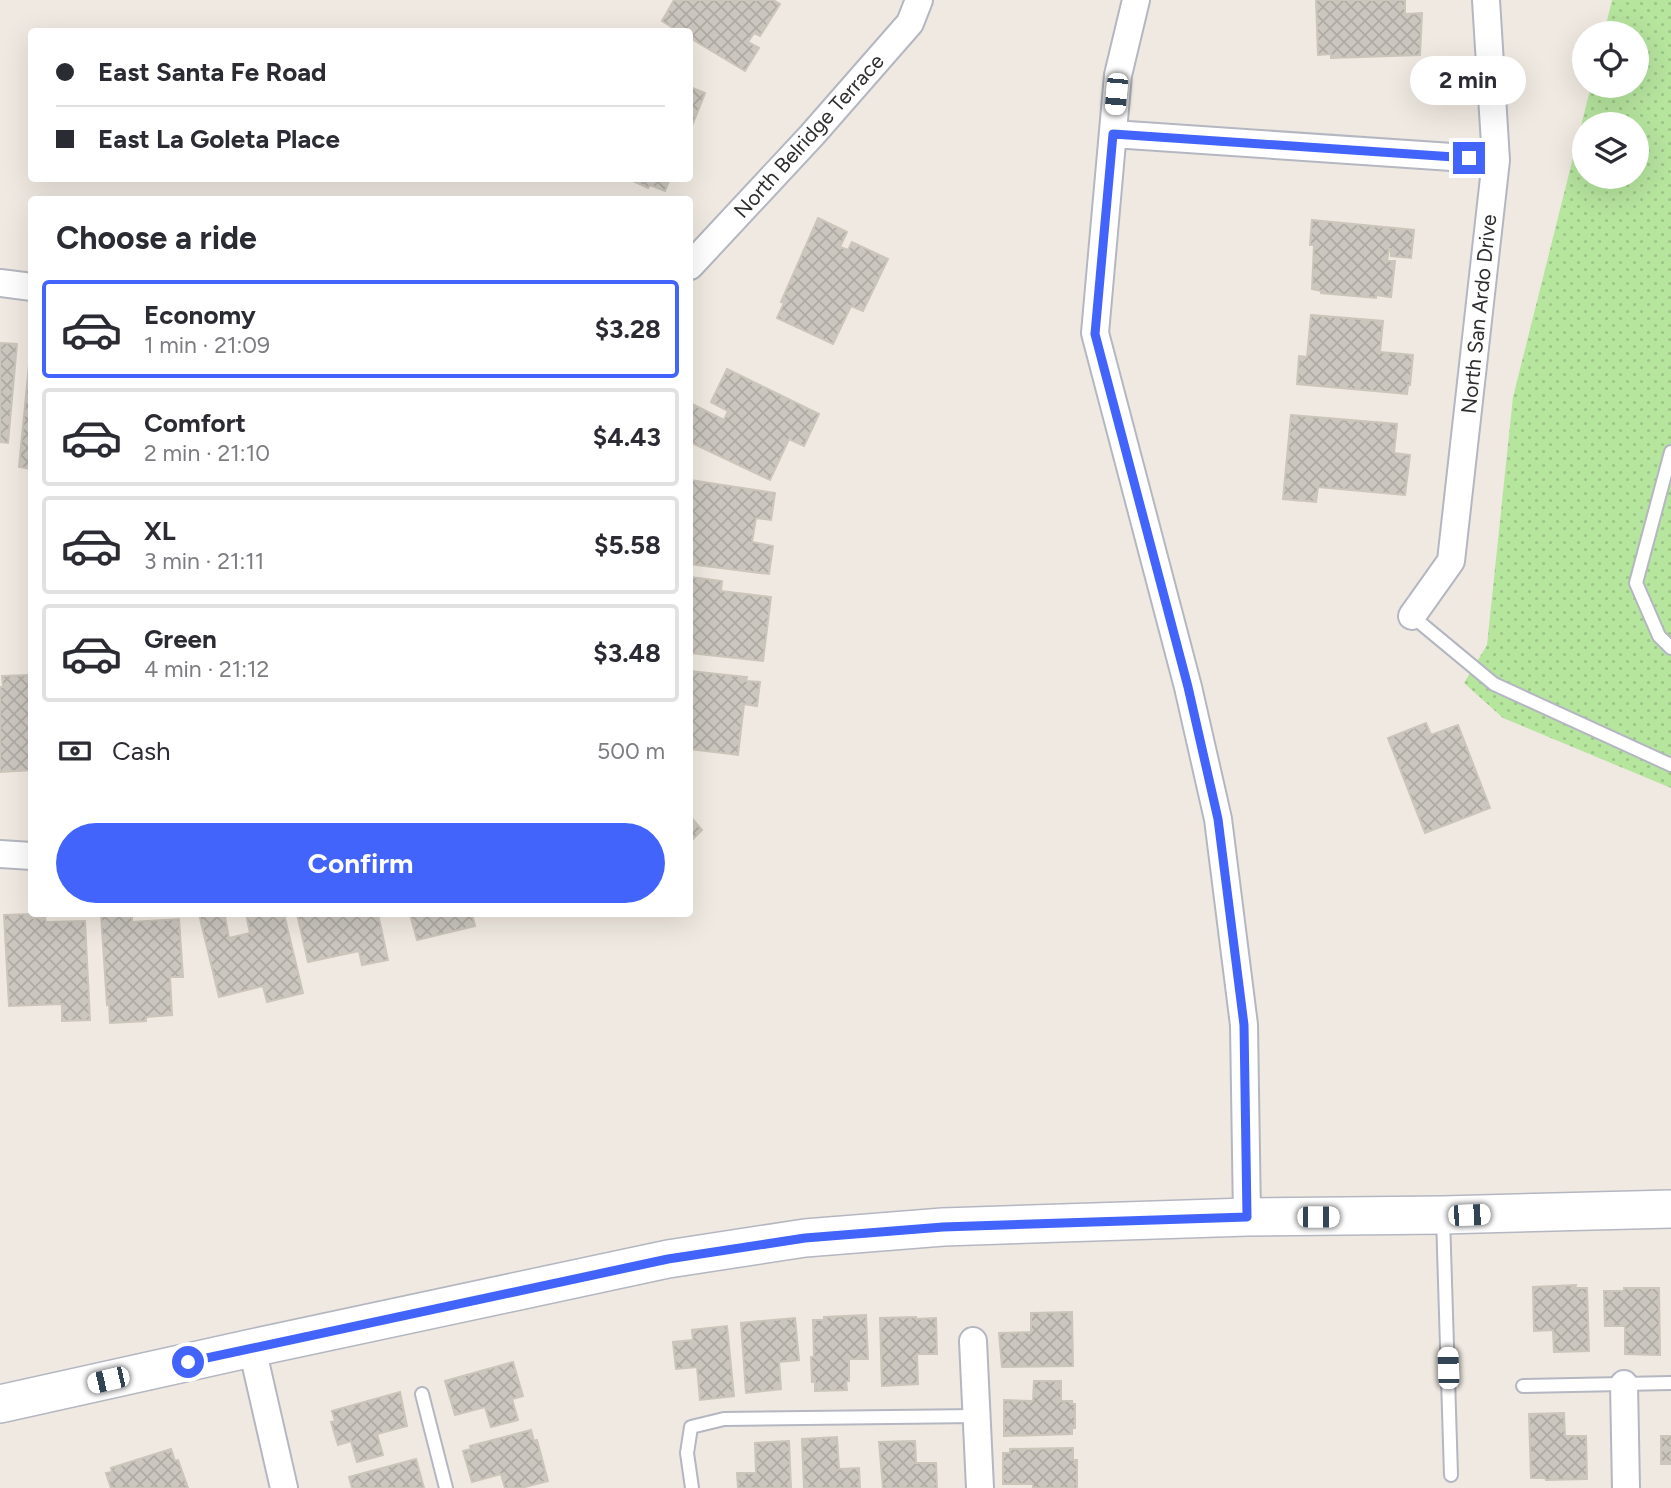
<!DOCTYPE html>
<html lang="en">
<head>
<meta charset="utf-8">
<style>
  body { margin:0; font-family:Figtree,sans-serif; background:#f2f2f3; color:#2b2b33; height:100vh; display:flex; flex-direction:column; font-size:26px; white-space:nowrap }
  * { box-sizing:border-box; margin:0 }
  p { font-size:23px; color:#7c7c81 }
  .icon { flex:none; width:38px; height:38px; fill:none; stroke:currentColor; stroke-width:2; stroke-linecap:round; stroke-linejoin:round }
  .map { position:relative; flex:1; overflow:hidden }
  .details { position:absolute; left:28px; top:196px; width:665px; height:721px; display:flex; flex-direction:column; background:#fff; border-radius:7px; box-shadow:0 7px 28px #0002 }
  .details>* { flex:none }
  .hud { position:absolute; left:28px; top:28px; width:665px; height:154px; border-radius:7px; box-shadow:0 7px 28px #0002; display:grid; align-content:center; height:154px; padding:0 28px; background:#fff }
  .fabs { position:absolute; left:1572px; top:21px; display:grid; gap:14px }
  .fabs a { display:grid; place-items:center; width:77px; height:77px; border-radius:50%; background:#fff; box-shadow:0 7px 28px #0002; font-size:35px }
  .end { position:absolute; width:32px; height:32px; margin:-16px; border:9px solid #4264fb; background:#fff; box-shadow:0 0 0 4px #fff }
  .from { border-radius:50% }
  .bubble { position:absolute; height:49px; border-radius:24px; background:#fff; box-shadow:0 7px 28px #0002; font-size:23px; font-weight:700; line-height:49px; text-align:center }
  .car { position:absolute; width:21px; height:42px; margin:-21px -10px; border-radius:9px; box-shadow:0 0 5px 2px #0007; background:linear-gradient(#fff 24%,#345 0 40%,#fff 0 76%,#345 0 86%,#fff 0) }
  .hud b { display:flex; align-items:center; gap:24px; height:66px; font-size:26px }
  .hud b+b { border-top:2px solid #e1e1e2 }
  .hud i { width:18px; height:18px; background:#2b2b33 }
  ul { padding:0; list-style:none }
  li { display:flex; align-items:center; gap:21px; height:98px; margin:0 14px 10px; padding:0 14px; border:4px solid #e1e1e2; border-radius:7px }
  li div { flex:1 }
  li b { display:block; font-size:26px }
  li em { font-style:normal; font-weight:700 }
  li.current { border-color:#4264fb }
  li>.icon { width:63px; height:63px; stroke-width:1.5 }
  h2 { padding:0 28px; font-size:32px; line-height:84px }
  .pay { display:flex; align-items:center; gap:18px; height:77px; padding:0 28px; font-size:26px }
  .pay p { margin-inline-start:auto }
  .primary-button { display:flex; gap:14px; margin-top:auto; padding:14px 28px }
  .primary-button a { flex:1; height:80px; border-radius:42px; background:#4264fb; color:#fff; font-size:28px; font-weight:700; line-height:80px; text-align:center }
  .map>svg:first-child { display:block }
  .grass { fill:url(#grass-dots); fill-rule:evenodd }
  .building { fill:url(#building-cross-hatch); stroke:#cbc5ba; stroke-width:2 }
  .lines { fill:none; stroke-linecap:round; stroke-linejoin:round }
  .lane-casing { stroke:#b4b7c1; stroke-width:16 }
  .street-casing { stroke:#b4b7c1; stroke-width:30 }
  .secondary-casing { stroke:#b4b7c1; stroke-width:40 }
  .lane { stroke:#fff; stroke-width:12 }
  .street { stroke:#fff; stroke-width:26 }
  .secondary { stroke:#fff; stroke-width:37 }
  .route { stroke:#4264fb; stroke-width:9 }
  .labels { text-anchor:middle; stroke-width:5; stroke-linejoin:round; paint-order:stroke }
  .street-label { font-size:21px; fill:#2e2e2e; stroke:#fff }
</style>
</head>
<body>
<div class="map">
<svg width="1671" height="1488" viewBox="0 0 1671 1488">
  <defs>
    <pattern id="grass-dots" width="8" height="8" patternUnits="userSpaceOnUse" patternTransform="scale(1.75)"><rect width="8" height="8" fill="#b6e59e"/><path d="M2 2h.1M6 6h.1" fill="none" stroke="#9dc588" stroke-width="1.8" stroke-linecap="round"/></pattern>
    <pattern id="building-cross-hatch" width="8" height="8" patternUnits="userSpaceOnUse" patternTransform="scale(1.75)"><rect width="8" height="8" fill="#cbc7bf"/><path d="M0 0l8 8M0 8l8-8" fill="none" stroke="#afaba4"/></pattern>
  </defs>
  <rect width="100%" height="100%" fill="#efe9e1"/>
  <path class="grass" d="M1612,0H1671V788L1503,718L1464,683L1487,645L1513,397L1591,86H1636V33H1604ZM1584,124H1636V177H1584Z"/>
  <path class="building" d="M674,0H773L780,4L760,36L754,33L748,42L759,48L745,71L690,38V32H679L662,21Z
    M1316,0H1405V14L1422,13L1420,55L1331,58V54L1318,55Z
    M690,87L705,93L690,131Z
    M670,178L665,191L650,185L648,188L633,181L634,178Z
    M818,218L847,232L840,247L848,250L852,242L888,259L863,311L851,306L833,344L777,318L784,303L781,302Z
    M1312,220L1414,230L1411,258L1391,256V249H1389L1387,261H1395L1391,297L1376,295V298L1321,293V291L1312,289L1314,245H1310Z
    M1311,315L1383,321L1380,352L1413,355L1410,385H1408L1407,394L1297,384L1299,356L1307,357Z
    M0,343L17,344L8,443L0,442Z
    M29,365H32V469L19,467Z
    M727,369L819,414L804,446L789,439L770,480L690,442V409L692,404L724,420L728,411L711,402Z
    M1291,415L1397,424L1394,453L1410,455L1405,495L1318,487L1316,502L1283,499Z
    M690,480L775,493L771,520L756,518L752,542L773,546L769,574L690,564Z
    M690,577L722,581L721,591L771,597L763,661L690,653Z
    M690,671L747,677L746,681L760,682L757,706L744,704L738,755L690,749Z
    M28,675L32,699V770L0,772V687H3L2,676Z
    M1426,723L1431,735L1458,725L1490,808L1425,833L1388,738Z
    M690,816L702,830L690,842Z
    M32,914L33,918L45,917L46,922L85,921L90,1020L62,1021V1004L9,1006L4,915Z
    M101,914H132V922L179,919L183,977H170L172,1015L146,1017V1021L110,1023L109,1004L107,1005Z
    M199,914H231L225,917L229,938L250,933L246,914H284L303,993L267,1002L263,986L219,997Z
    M297,914H378L388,960L362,965L359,951L308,962Z
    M410,914H472L475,926L417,940Z
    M1576,1285L1575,1288H1587L1589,1351L1554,1352L1553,1330L1534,1331L1533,1287Z
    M1624,1288H1659L1660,1355L1625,1354V1326H1605L1604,1291H1624Z
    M1072,1312L1073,1366L1002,1367L999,1333L1031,1332V1313Z
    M866,1315L868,1359H849V1381H846L847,1390L815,1391V1382H812L811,1357H814L813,1320H824V1317Z
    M916,1317V1319L936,1318L937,1354H917L918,1384L882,1386L880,1318Z
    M795,1318L799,1360L779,1362L781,1389L746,1393L741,1323Z
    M727,1326L734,1396L700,1400L697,1367L676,1369L673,1342L693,1340L692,1330Z
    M513,1362L523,1396L512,1399L518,1420L491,1427L485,1407L455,1415L445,1381Z
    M1034,1381H1061V1401H1072V1404H1075V1428H1072V1434L1004,1436V1400L1033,1401Z
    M400,1392L407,1426L377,1434L383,1455L357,1462L351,1441L338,1445L331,1422L335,1421L332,1411Z
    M1564,1413L1565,1436H1586L1587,1479L1546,1480L1545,1478H1531L1529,1414Z
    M531,1430L534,1441L537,1440L548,1481L521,1488H505L501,1474L472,1482L463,1451L471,1449L470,1446Z
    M1661,1436H1671V1464H1661Z
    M837,1437L839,1469L859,1468L860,1488H804L802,1439Z
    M789,1441L791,1488H738L737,1473H756L755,1443Z
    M915,1441L916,1463H936L937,1488H883L879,1442Z
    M1073,1448V1460H1077V1488H1033V1484H1003V1453H1010V1449Z
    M171,1449L175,1461L178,1460L188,1488H111L106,1473L112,1472L111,1468Z
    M416,1459L424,1488H352L349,1477Z"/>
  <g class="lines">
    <g class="lane-casing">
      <path id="lane" d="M1671,452L1636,583L1659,636L1671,648
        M1412,616L1494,684L1671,765
        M1443,1217L1451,1475
        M1523,1386L1671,1383
        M422,1394L446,1488
        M692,1488L687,1453L691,1427L724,1419L977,1416"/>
    </g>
    <g class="street-casing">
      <path id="street" d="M1136,0L1118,75L1095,333L1188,687L1218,819L1244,1025L1247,1217
        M1113,134L1496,160
        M690,266L812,135L910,23L919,0
        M0,283L32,287
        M1412,616L1451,561L1496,160L1486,0
        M0,854L32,856
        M973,1341L980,1488
        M252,1348L284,1488
        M1624,1384L1626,1488"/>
    </g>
    <g class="secondary-casing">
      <path id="secondary" d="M0,1404L252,1348L668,1259L805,1238L943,1227L1247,1217L1443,1215L1671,1209"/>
    </g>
    <use href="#lane" class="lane"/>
    <use href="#street" class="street"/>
    <use href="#secondary" class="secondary"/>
  </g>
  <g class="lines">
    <path class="route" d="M188,1362L668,1259L805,1238L943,1227L1247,1217L1244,1025L1218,819L1188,687L1095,334L1113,134L1469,158"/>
  </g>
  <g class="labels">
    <g class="street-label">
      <text transform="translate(809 136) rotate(-48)" y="7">North Belridge Terrace</text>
      <text transform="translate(1479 314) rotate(-84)" y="7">North San Ardo Drive</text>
    </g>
  </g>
</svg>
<div class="fabs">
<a><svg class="icon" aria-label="locate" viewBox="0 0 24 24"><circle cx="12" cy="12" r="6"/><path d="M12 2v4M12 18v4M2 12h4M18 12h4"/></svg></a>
<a><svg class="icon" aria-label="layers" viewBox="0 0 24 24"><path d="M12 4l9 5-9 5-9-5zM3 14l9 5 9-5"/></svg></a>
</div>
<i class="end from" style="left:188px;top:1362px"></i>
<i class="end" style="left:1469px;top:158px"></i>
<div class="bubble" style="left:1410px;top:56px;width:116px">2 min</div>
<i class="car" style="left:1116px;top:94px;rotate:185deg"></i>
<i class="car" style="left:1469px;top:1215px;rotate:88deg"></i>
<i class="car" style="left:1318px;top:1217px;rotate:90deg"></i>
<i class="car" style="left:1448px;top:1368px;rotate:358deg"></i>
<i class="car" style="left:108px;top:1380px;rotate:257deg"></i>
<div class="hud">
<b><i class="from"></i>East Santa Fe Road</b>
<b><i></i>East La Goleta Place</b>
</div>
<section class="details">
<h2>Choose a ride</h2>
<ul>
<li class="current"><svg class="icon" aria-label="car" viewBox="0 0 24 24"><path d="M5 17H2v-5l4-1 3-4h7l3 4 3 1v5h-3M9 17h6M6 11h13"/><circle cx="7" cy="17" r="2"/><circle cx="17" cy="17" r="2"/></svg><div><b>Economy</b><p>1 min · 21:09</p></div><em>$3.28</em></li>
<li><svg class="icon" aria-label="car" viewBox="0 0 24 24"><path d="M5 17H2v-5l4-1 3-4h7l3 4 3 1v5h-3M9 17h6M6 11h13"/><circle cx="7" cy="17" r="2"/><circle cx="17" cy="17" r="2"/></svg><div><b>Comfort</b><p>2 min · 21:10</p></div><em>$4.43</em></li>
<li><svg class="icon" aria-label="car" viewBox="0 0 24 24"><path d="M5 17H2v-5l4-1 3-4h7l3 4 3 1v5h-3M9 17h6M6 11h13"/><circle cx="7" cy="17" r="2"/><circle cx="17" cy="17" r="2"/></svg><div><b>XL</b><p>3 min · 21:11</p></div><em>$5.58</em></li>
<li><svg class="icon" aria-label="car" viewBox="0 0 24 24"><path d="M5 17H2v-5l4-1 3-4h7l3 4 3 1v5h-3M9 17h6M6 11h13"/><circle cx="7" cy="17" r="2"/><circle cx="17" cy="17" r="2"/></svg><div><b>Green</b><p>4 min · 21:12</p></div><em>$3.48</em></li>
</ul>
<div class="pay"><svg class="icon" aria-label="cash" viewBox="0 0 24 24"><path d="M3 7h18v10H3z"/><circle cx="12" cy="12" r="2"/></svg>Cash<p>500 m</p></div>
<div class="primary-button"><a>Confirm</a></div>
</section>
</div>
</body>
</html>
